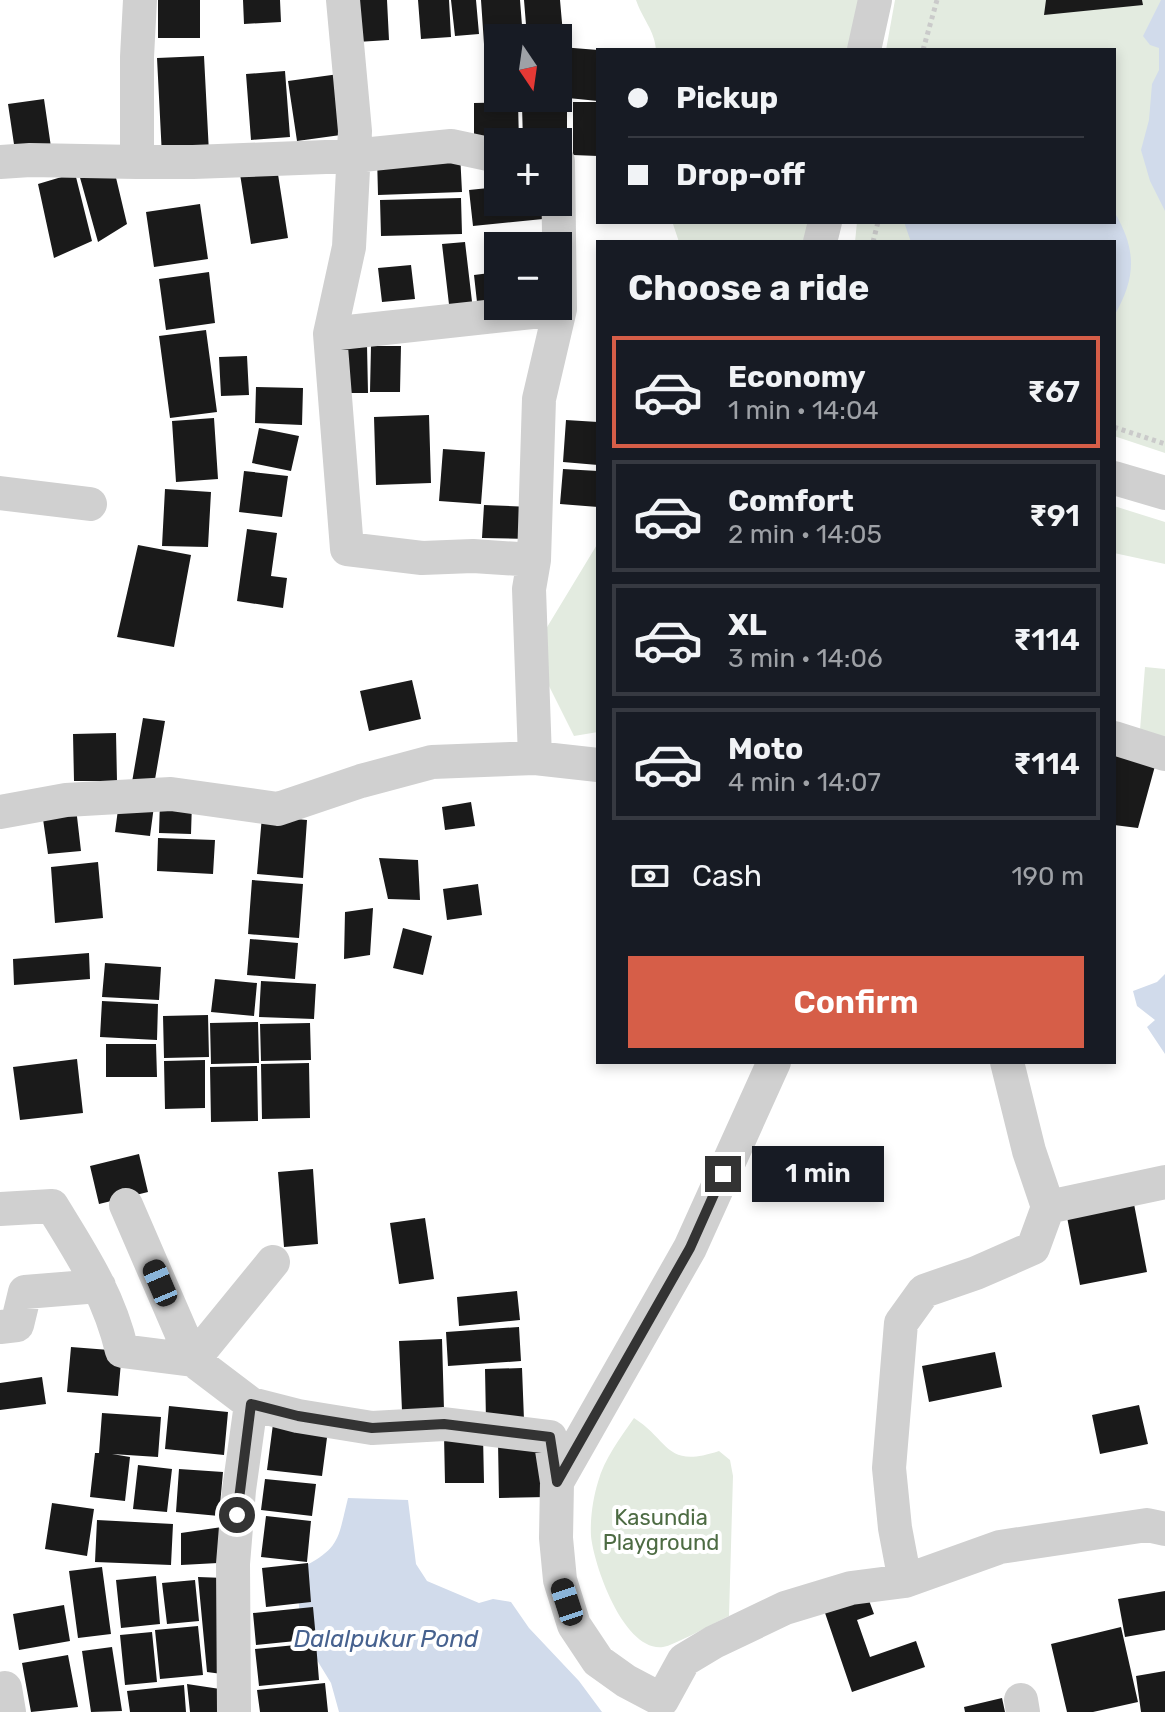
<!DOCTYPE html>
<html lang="en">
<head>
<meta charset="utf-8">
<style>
  body { margin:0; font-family:Rubik,sans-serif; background:#242831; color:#f1f3f6; height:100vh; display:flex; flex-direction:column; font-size:30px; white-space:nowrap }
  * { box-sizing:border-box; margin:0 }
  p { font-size:26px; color:#9ea1a6 }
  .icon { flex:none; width:44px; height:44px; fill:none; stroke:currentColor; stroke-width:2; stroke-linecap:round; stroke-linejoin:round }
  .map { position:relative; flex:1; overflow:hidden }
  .details { position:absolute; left:596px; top:240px; width:520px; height:824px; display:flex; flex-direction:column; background:#171b24; border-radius:0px; box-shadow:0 4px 12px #0003 }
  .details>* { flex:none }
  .guide { position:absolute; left:596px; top:48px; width:520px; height:176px; border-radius:0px; box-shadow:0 4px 12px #0003; display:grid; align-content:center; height:176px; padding:0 32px; background:#171b24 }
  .needle { width:52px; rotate:167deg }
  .tools { position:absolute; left:484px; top:24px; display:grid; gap:16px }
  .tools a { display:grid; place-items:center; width:88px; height:88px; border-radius:0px; background:#171b24; box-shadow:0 4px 12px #0003; font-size:40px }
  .end { position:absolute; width:36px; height:36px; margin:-18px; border:10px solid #333; background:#fff; box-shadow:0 0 0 4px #fff }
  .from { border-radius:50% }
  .bubble { position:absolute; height:56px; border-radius:0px; background:#171b24; box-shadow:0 4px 12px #0003; font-size:26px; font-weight:600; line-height:56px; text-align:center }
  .car { position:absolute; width:24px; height:48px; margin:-24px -12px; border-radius:10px; box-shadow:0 0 6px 2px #0007; background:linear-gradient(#222 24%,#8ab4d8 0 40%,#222 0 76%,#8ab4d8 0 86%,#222 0) }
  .guide b { display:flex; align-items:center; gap:28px; height:76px; font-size:30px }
  .guide b+b { border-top:2px solid #363941 }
  .guide i { width:20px; height:20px; background:#f1f3f6 }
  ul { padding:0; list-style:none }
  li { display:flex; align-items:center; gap:24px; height:112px; margin:0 16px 12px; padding:0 16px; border:4px solid #363941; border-radius:0px }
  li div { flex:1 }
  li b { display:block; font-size:30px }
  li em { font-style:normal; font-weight:600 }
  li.current { border-color:#d65e48 }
  li>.icon { width:72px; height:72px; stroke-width:1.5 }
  h2 { padding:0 32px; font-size:36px; line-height:96px }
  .pay { display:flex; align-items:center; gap:20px; height:88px; padding:0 32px; font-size:30px }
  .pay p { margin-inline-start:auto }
  .button { display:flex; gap:16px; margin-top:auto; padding:16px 32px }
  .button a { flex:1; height:92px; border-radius:0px; background:#d65e48; color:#fff; font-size:32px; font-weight:600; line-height:92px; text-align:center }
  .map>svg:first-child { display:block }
  .green { fill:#e3ebe0 }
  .water { fill:#d1dbeb }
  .building { fill:#1a1a1a }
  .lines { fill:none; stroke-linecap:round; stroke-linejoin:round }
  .path { stroke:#cacaca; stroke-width:5; stroke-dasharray:4 4; stroke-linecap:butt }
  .minor { stroke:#d0d0d0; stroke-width:34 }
  .route { stroke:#333; stroke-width:10 }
  .labels { text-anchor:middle; stroke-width:8; stroke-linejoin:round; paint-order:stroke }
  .park-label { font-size:22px; fill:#4d6b43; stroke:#fff }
  .water-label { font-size:24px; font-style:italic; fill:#47628f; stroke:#fff }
</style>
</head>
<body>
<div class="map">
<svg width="1165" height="1712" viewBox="0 0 1165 1712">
  <rect width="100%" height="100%" fill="#fff"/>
  <path class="green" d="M636,0H865L854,50H656C655,31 642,18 636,0Z
    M895,0H1165V453L1114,436V242H855L857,222H1114V50H886Z
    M669,222H816L811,242H679L673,224Z
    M1114,506L1165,522V564L1114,553Z
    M598,543V732L574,736L532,652Z
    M1145,667L1165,669V737L1140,730Z
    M634,1418C670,1441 665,1469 719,1451L730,1460L733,1476L729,1616C716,1622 673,1646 663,1647C624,1652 594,1566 591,1536C590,1519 593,1498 598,1482C604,1459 621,1437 634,1418Z"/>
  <path class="water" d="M1161,0H1165V211L1150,181L1141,150L1149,120L1152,84L1159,70V48L1150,45L1143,36Z
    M1115,213C1137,251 1136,278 1114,316V242H911L904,222H1114Z
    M1165,974V1054L1147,1027L1155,1020L1137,1006L1133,991L1157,982Z
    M348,1498L408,1500L416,1564L427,1581L479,1603L493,1599L511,1602L529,1628L579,1681L602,1712H339L331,1683L309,1647L300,1619L297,1580L301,1568C341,1548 338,1538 348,1498Z"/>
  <path class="building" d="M158,0H200V38H158Z
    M243,0H280L281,22L244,24Z
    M355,0H387L389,40L357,42Z
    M418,0H449L451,37L421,39Z
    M451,0H476L479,34L455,36Z
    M481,0H520L523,38H498V43L484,44Z
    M524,0H560L563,34L527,37Z
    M1046,0H1142L1143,5L1044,15Z
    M561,47L598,50V101L558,97Z
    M204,56L209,153L162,156L157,58Z
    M285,71L290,137L251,140L246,74Z
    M339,74L348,134L297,141L288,81Z
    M44,99L51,147L15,151L8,104Z
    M518,102L519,142H498L474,151V103Z
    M573,102H598V156L573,155Z
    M522,105H567V148H558V142H523Z
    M460,153L462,192L378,195L377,156Z
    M113,165L127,224L98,242L79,174Z
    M277,168L288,238L251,244L240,174Z
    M75,173L92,241L54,258L38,184Z
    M498,187V202H542L543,219L473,226L469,190Z
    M461,198L462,234L381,236L380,200Z
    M200,204L208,259L154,267L146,212Z
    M465,242L473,310L450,313L442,244Z
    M411,265L415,299L382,302L378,268Z
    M209,272L215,323L166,330L159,279Z
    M498,272V306L478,311L474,275Z
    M206,330L217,412L170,418L159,336Z
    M367,345L368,393H338V346Z
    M371,346H401L400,392H370Z
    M247,356L249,395L221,396L219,357Z
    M256,387L303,388L302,425L255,423Z
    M429,415L431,483L376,485L374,417Z
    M214,418L218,479L176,482L172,421Z
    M566,420L598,422V465L563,462Z
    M259,428L299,436L291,471L252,463Z
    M443,449L485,452L481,504L439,501Z
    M563,469L598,471V507L560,504Z
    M244,471L288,476L282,517L239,512Z
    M165,489L211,492L208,547L162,546Z
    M484,505L531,507L529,539L482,538Z
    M247,529L277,533L271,576L287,578L283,608L237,601Z
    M138,545L191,555L174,647L117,637Z
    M412,680L421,719L369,731L360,691Z
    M143,718L165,721L153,791L131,788Z
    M116,733L117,781H74L73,734Z
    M1114,753L1155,766L1138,828L1114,825Z
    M160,801L192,802L191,834L159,833Z
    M119,802L154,806L150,836L115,832Z
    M471,802L475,826L445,830L442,807Z
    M76,808L81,851L48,854L42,812Z
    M262,816L307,820L303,878L257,874Z
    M158,838L215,840L213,874L157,871Z
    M379,858L418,860L420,900L388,899Z
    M98,862L103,918L55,923L51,867Z
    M252,880L303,884L299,938L248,934Z
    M478,884L482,915L447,920L443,889Z
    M373,908L370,955L344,959L345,912Z
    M403,928L432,936L423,975L393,968Z
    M250,939L298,943L295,979L247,975Z
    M89,953L90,979L14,985L13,959Z
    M105,963L161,967L159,1000L102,997Z
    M215,979L257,983L254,1016L211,1012Z
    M261,981L316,984L314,1019L259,1017Z
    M102,1001L158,1004L157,1040L100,1037Z
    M208,1015L209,1057L164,1058L163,1016Z
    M258,1022L259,1063L211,1064L210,1023Z
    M310,1023L311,1060L261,1061L260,1024Z
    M106,1044H156L157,1077H106Z
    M77,1059L83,1113L20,1120L13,1067Z
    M205,1060V1108L165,1109L164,1061Z
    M309,1063L310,1118L262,1119L261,1064Z
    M257,1066L258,1121L211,1122L210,1067Z
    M139,1154L148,1192L99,1204L90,1166Z
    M313,1169L318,1244L284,1247L278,1172Z
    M1134,1204L1147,1272L1080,1285L1067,1217Z
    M425,1218L434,1279L399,1284L390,1223Z
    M517,1291L520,1320L459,1326L457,1297Z
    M519,1327L521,1361L448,1366L446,1332Z
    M442,1339L444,1410L402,1411L399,1341Z
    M71,1347L122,1351L118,1396L67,1392Z
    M995,1352L1002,1387L929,1402L922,1366Z
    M522,1368L524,1420L486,1421L485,1369Z
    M42,1377L46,1404L0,1410V1383Z
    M1139,1405L1148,1444L1100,1454L1092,1415Z
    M169,1406L228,1412L224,1455L165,1449Z
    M102,1413L161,1417L158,1457L112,1454L130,1457L125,1501L90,1497L95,1453H99Z
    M273,1424L328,1430L322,1476L267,1470Z
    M444,1435H483L484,1483H445Z
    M549,1439L547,1497L499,1498L498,1442Z
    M138,1465L172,1469L167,1512L133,1509Z
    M179,1469L223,1472L219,1516L176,1512Z
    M265,1479L316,1484L312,1516L261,1510Z
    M52,1503L94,1509L87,1556L45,1549Z
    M266,1516L311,1521L307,1562L261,1557Z
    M97,1520L173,1524L171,1565L95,1562Z
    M222,1527L218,1563L181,1565V1533Z
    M308,1563L311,1602L266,1607L262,1568Z
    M102,1567L111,1634L78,1638L69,1571Z
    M156,1576L160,1624L121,1628L116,1580Z
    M198,1577L225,1578L222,1674L207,1672Z
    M195,1580L199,1621L167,1624L162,1583Z
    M1165,1591V1630L1125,1637L1118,1599Z
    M867,1595L874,1614L857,1620L870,1657L916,1641L925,1667L852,1692L824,1610Z
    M64,1605L70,1641L19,1650L13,1614Z
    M313,1607L316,1639L256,1645L253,1613Z
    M198,1626L203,1675L160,1679L155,1630Z
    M1121,1627L1138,1702L1093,1712H1067L1051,1644Z
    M152,1632L157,1682L125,1685L120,1635Z
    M316,1643L319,1680L259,1686L255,1649Z
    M112,1647L122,1711L91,1712L82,1651Z
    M68,1655L78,1707L31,1712L22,1663Z
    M1165,1671V1712H1141L1136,1676Z
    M325,1683L328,1712H260L257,1690Z
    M187,1684L220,1689L218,1712H190Z
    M184,1685L186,1712H130L127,1691Z
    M1002,1698L1005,1712H965L964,1707Z"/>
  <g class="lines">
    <path class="path" d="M923,50L937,0
      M873,242L878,222
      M1114,427L1165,444"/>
    <path class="minor" d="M140,0L137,57V162H193L352,156L451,146L498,156
      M343,0L355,131L349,247L330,334L347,549L422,558L473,556L534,560
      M864,50L875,0
      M0,162L30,160L137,162
      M820,242L825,222
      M330,334L560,309
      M1114,478L1165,493
      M0,493L90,504
      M1114,738L1165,754
      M535,758L529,589L534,560L539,399L560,309L558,161
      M0,812L66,800L171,794L278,809L361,781L432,762L535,758L598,765
      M1007,1062L1029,1151L1048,1207L1165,1182
      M126,1205L193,1360L273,1262
      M0,1209L52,1206C82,1255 109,1295 122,1351L193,1360L251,1404L298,1416L372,1428L444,1424L550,1437L557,1482L556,1538L560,1580L574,1625L598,1661L626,1681L662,1700L684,1660L714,1642L785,1608L851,1588L905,1581L895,1528L889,1468L901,1323L924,1291L976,1273L1033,1248L1048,1207
      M0,1327L17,1325L25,1292L99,1286
      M557,1482L690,1248L774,1062
      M905,1581L1000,1547L1147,1525L1165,1529
      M5,1688L9,1712
      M1021,1700L1023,1712
      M234,1712L233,1564L239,1490L251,1404"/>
  </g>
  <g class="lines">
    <path class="route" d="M237,1515L251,1404L298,1416L372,1428L444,1424L550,1437L557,1482L690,1248L723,1174"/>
  </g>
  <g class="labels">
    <g class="park-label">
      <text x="661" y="1525">Kasundia<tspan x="661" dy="25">Playground</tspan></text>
    </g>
    <g class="water-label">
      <text x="386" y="1647">Dalalpukur Pond</text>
    </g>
  </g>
</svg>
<div class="tools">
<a><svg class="needle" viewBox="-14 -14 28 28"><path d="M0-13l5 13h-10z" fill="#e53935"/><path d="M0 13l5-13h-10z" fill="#9ea1a6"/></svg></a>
<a>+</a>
<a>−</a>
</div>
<i class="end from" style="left:237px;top:1515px"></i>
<i class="end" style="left:723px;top:1174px"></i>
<div class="bubble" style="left:752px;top:1146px;width:132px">1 min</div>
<i class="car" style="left:160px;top:1283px;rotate:337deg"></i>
<i class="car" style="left:567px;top:1602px;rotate:342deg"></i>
<div class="guide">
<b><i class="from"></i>Pickup</b>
<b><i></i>Drop-off</b>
</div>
<section class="details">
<h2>Choose a ride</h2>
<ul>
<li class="current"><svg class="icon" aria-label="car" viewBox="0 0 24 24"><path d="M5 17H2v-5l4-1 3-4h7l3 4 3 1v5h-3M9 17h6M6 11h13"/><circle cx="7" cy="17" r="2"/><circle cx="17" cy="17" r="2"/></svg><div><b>Economy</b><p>1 min · 14:04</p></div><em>₹67</em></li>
<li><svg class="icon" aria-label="car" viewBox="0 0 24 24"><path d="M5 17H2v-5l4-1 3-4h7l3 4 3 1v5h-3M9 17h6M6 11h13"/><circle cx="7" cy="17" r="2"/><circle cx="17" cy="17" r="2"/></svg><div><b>Comfort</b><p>2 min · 14:05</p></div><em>₹91</em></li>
<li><svg class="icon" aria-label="car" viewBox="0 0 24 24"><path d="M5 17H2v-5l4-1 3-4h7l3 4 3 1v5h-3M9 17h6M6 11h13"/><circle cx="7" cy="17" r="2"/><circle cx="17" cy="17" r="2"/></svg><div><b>XL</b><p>3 min · 14:06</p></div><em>₹114</em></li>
<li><svg class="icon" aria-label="car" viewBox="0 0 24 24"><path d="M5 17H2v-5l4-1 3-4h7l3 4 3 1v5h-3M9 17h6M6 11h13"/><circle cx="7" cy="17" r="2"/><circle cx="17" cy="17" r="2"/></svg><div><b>Moto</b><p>4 min · 14:07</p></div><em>₹114</em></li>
</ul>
<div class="pay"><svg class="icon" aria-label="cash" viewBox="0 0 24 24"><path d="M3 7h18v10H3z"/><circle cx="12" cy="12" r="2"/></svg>Cash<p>190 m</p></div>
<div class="button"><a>Confirm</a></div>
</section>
</div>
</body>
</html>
